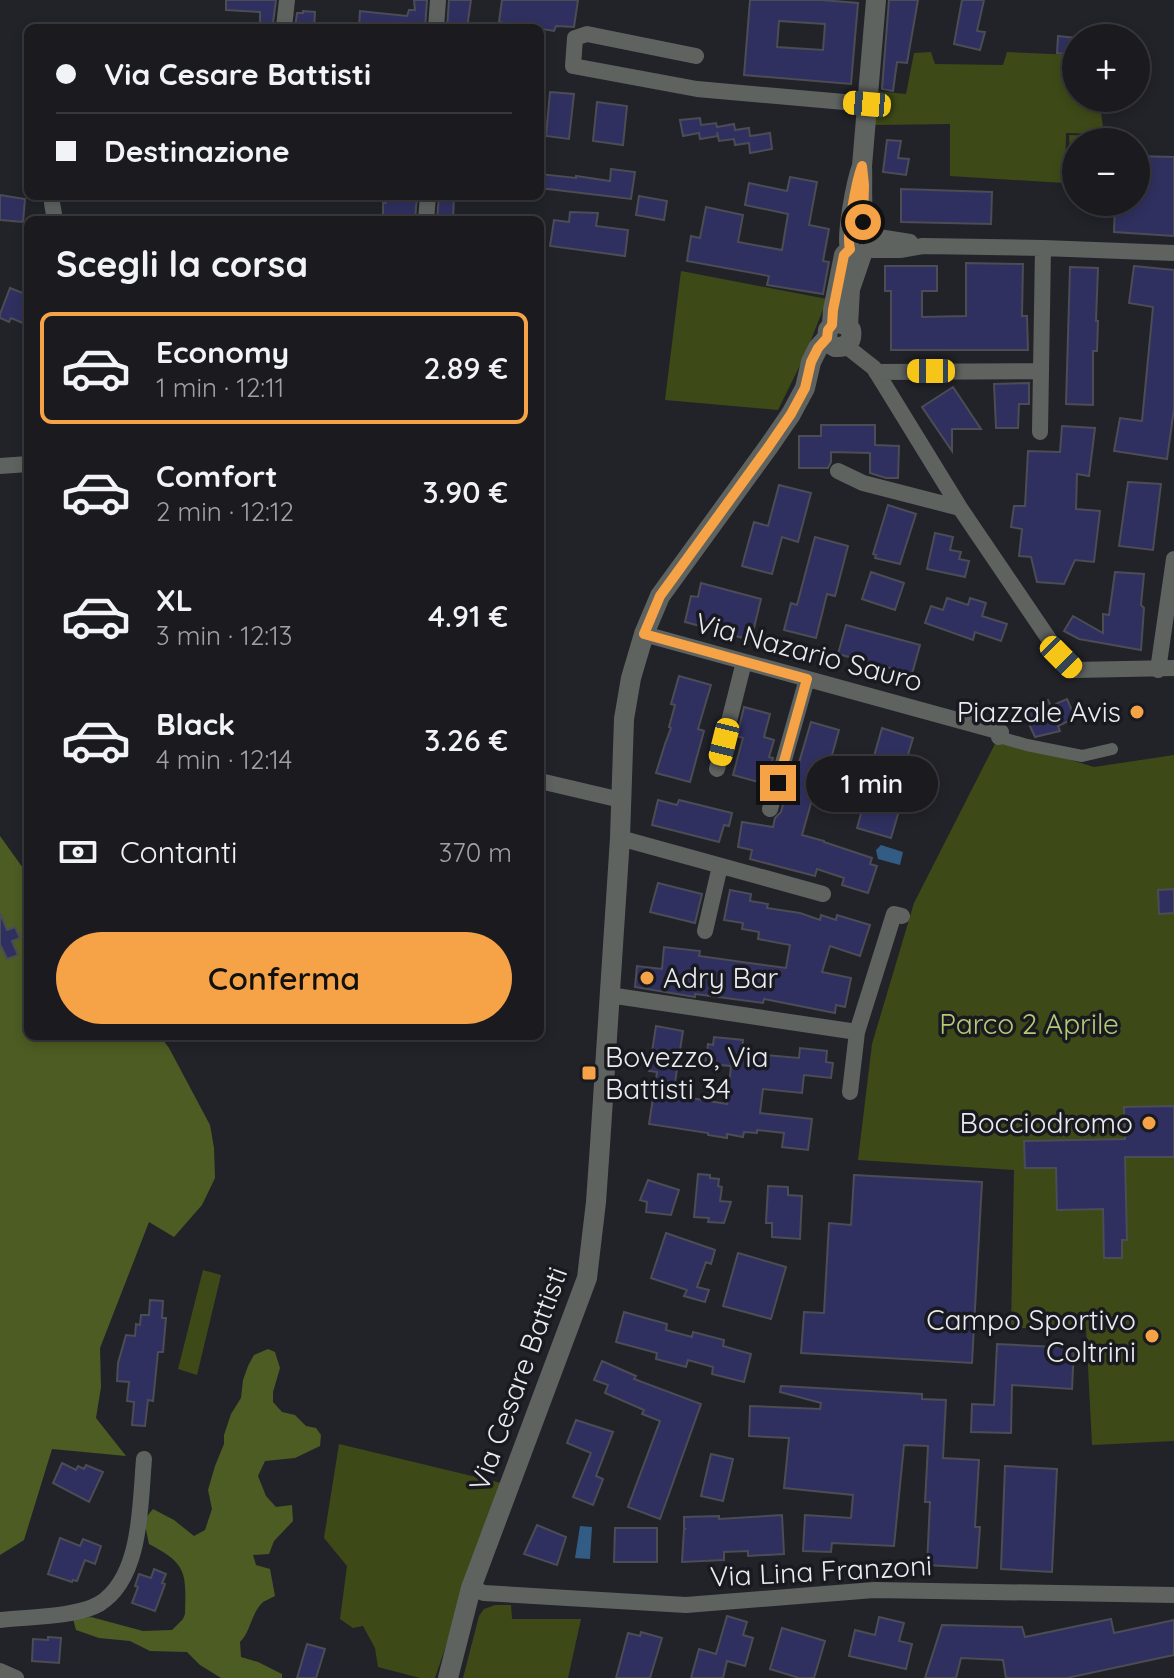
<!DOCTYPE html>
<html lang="it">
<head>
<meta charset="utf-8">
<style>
  body { margin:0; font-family:Quicksand,sans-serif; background:#27272c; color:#f1f3f6; height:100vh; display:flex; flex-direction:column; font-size:30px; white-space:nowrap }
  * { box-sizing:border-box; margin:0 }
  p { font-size:26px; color:#9fa1a4 }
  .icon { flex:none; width:44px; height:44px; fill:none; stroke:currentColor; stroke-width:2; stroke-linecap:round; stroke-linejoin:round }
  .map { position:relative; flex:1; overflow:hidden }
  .details { position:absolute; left:24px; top:216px; width:520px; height:824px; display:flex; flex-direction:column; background:#1a1a1f; border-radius:12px; box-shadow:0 4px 12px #0003,0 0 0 2px #38383d }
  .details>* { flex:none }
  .guide { position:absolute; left:24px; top:24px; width:520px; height:176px; border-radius:12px; box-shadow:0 4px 12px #0003,0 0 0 2px #38383d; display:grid; align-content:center; height:176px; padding:0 32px; background:#1a1a1f }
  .tools { position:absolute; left:1062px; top:24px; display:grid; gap:16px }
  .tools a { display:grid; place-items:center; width:88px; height:88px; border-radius:50%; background:#1a1a1f; box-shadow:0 4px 12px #0003,0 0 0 2px #38383d; font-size:40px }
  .end { position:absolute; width:36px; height:36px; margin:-18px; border:10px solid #f6a247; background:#111; box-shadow:0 0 0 4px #111 }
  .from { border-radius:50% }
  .bubble { position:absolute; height:56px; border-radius:28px; background:#1a1a1f; box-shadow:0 4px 12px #0003,0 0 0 2px #38383d; font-size:26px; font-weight:600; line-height:56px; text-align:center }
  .car { position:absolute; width:24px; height:48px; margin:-24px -12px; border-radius:10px; box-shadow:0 0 6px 2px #0007; background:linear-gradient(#f5c518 24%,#345 0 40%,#f5c518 0 76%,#345 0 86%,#f5c518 0) }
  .guide b { display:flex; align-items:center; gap:28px; height:76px; font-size:30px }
  .guide b+b { border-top:2px solid #38383d }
  .guide i { width:20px; height:20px; background:#f1f3f6 }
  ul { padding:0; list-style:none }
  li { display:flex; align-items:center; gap:24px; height:112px; margin:0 16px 12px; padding:0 16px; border:4px solid transparent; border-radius:12px }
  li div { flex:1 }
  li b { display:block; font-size:30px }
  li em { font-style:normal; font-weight:600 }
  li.active { border-color:#f6a247 }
  li>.icon { width:72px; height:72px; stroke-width:1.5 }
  h2 { padding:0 32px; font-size:36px; line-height:96px }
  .pay { display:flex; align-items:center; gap:20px; height:88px; padding:0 32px; font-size:30px }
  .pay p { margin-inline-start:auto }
  .primary-button { display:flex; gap:16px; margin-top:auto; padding:16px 32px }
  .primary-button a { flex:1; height:92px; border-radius:48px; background:#f6a247; color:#111; font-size:32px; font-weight:600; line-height:92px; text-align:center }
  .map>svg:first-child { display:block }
  .green { fill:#3d4a17 }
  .forest { fill:#4d5c23 }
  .water { fill:#335c85 }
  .building { fill:#303060; stroke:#4b4c54; stroke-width:2; fill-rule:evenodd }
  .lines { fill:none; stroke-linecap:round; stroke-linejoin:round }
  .pedestrian { stroke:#5f6360; stroke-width:12 }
  .minor { stroke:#5f6360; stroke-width:16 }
  .tertiary { stroke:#5f6360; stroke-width:20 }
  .route { stroke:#f6a247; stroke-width:10 }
  .poi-dot { fill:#f6a247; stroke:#191920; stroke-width:3 }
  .labels { text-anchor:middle; stroke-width:7; stroke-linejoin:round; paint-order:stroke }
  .street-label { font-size:28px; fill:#eaebf0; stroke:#191920 }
  .poi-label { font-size:28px; fill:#eaebf0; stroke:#191920; text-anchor:end }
  .park-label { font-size:28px; fill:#b3ca76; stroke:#191920 }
</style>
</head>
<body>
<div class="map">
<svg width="1174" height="1678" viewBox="0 0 1174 1678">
  <rect width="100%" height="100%" fill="#222329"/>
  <path class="green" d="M931,52L935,64L1003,65L1007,52L1076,55V98H1099L1104,134L1066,133L1065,183L950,176V124L875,125V91L906,94L914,53Z
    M1069,135L1101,136L1102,142H1076V152H1070Z
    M681,271L827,299L806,353L778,410L665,400Z
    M998,738L1094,767L1174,755V1441L1092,1445L1086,1328H1011L1014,1170L858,1160L872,1044L914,903Z
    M203,1270L221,1275L197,1375L178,1369Z
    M339,1444L501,1483L435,1678H420L378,1667L375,1648L363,1626L353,1628L340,1619L347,1566L324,1538Z
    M495,1605H511L512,1619H581L568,1678H463L479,1616L484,1609Z"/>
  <path class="forest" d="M0,836L28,875V1036H160L169,1048L210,1125L214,1148L215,1178L202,1205L174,1237L149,1222L100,1348L101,1387L96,1418L126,1456L52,1449L24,1540L0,1555Z
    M268,1349L275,1352L280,1368L273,1392V1402L282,1412L295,1415L306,1426L316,1428L321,1435L320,1446L295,1458L265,1461L258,1476L266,1496L276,1507L292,1505L293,1521L274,1541L269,1554L253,1555L256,1565L270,1569L275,1596C271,1598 267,1600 263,1602C251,1613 251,1631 240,1642L241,1657L258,1662L282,1674V1678H221L200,1665L187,1652L150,1651L130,1641L99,1638L76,1630L73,1619L91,1617L143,1631L172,1630L183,1619L185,1614C186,1574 188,1564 149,1544L144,1520L153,1509L174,1520L194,1536L205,1530L212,1509L208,1490L215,1466L224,1444V1435L231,1414L241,1398L243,1380L248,1366L254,1355Z"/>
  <path class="water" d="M881,845L903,852L900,865L878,859L876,850Z
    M580,1526L592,1527L590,1559L575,1558Z"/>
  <path class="building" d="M226,0H276L273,23H260V12L226,10Z
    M414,0H427L425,28H359L360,11L407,16L409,10H415Z
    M449,0H471L467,28H447Z
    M502,0H578L574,27L556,26L554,31L499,22Z
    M750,0H822L858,3L851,84L744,75ZM779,21L825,24L823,50L777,47Z
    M889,0H918L907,63L897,62L893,91L882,89Z
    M962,0H984L977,31L985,32L980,50L954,44Z
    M303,11L315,12L314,28H295L297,13H303Z
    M1058,36L1076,38V55L1057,53Z
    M550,92L574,94L569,139L546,136Z
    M597,102L627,106L623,145L593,141Z
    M700,118L701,125L716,123L717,127L734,124L735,130L749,128L750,136L770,133L772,149L750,153L749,143L735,145L734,139L719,141L717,132L718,136L700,139L699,133L683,136L680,120Z
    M887,140L901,141L898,158L909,159L906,175L883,172Z
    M1136,156L1174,157V236L1114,232L1115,202H1136Z
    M611,169L635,172L631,199L540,188V174L576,178V176L610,181Z
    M790,177L817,182L809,225L829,229L823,261L829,262L823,294L767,285L769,276L687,261L691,236L700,238L706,207L743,215L738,242L782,250L788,214L745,205L749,183L787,191Z
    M901,189L992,192L991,224L901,222Z
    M0,195L25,199L23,222L0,220Z
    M386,196H417L415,220H383V203H386Z
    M439,196H454L453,220H437Z
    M639,196L667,201L664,220L636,215Z
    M570,212L598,213L596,226L628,230L625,256L550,246L554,220L569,222Z
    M966,263L1023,264L1022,316H1027L1028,350H891V291H885V266H937V291H922V317L966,316Z
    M1134,266L1174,270V409L1167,459L1114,451L1120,418L1142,421L1153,307L1129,303Z
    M1070,267L1098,268L1096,321H1098L1097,351H1093V405L1066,404Z
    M10,288L28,295V316L25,324L11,318L9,322L0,318V314Z
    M1029,383V404H1019L1018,428H996L994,384Z
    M953,387L981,429H952V451L922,407Z
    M821,425H875V445L899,446L898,478H886L870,473V453L831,452V462L828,468H799V436H821Z
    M1062,426L1095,428L1089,476L1077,474L1076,509L1100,511L1094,562L1075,560L1064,584L1037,582L1031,557L1019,556L1022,529L1011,527L1014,506H1025L1028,451L1060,452Z
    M1128,482L1161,484L1153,550L1119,546Z
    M779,485L811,493L798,542L782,537L772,574L742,566L754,522L768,526Z
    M888,505L916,514L900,564L875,558L876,555L873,554Z
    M935,533L953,537L950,550L961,552L959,559L969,561L965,577L927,569Z
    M815,537L848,546L835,596L827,594L816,638L784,630L791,603L797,605Z
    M871,572L904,583L895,610L862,599Z
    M1115,572L1144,574L1141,605L1144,608L1141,650L1079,639L1064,631L1073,616L1103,633V614L1109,615Z
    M701,583L761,599L751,640L732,635L734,630L705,623L704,627L685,622L691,596L698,597Z
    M947,598L968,605L970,598L986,603L982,616L1007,624L1001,641L975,632L973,640L925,623L931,606L943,610Z
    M846,625L920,645L912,674L838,654Z
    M679,676L711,685L698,729L704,731L690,782L656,773L665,744L671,728L669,727L675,705L671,704Z
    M1067,699L1075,718L1058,726L1060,731L1035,737L1023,711L1048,700L1051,706Z
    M744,707L770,714L764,737L774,740L769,757L773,758L766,784L733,775L743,738L737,736Z
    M811,722L839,730L825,780L818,778L802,835L824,841V842L872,858L870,864L877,866L868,893L842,885L844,878L817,869L815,876L750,859L752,850L738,847L742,822L773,827L775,818L781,812L794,764L798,766Z
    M882,728L913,738L899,785L906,787L891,838L857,828L870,782L867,781Z
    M658,800L677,805L679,800L732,813L729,826L724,825L719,842L652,825Z
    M658,883L702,894L695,923L650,912Z
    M1174,889V913L1159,914L1158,890Z
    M730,890L751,894L750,901L768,904L767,908L800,913L820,920L821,915L836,920L837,915L870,925L860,956L830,946L822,972L851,978L845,1007L836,1005L835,1013L764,999L763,1003L695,994V997L635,987L637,966L662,969L664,947L700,951L699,956L786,968L790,945L758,939L759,932L742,929L743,923L724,920Z
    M0,913L7,930L15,927L20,938L12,941L18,955L7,959L1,946H0Z
    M656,1026L683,1031L673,1095L727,1104L731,1066L705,1064L708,1044L713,1045L714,1037L743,1040L742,1053L799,1058L800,1048L827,1051L826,1062L833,1063L831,1078L804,1075L802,1093L763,1089L760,1113L812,1119L808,1150L782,1147L784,1133L757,1130V1133L744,1132L743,1137L727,1134V1138L708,1135V1133L649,1124L657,1072L649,1071Z
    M1174,1106V1157H1125L1127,1240H1122V1258H1104L1103,1209L1057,1210L1056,1168H1025L1024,1141L1125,1139L1124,1107Z
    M698,1174L710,1175V1178L719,1179L718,1186L722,1187L720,1201L731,1202L724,1223L708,1222L709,1218L694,1217Z
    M854,1175L982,1182L972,1363L801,1353L804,1312L824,1313L829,1223L851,1225Z
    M648,1180L679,1190L671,1215L646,1212L647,1202L640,1200Z
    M768,1186L788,1187V1195L802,1196L800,1239L772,1237V1223H766Z
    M666,1233L715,1250L711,1264L706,1262L697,1287L709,1290L705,1302L684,1296L687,1290L651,1278Z
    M738,1253L786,1267L771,1319L723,1306Z
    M150,1300L163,1301L162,1318H166L163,1352H158L153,1401L148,1400L145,1426L132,1425L134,1402L127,1401L129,1382L117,1381L118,1363L126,1335L135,1336L136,1324L140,1325L141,1315H149Z
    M624,1312L667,1324L666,1330L692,1337L693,1332L724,1340L723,1346L751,1354L744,1382L712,1374L713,1367L688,1360L686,1367L656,1359L657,1353L616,1342Z
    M997,1344L1074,1348L1072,1389L1012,1385L1011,1433L971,1432L972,1404L994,1405Z
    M602,1361L636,1376L634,1379L701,1404L660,1519L628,1507L660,1421L642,1414L644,1410L605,1393L608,1385L594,1380Z
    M781,1386L922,1394V1399L946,1400L943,1458L979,1460L975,1527H980L977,1568L927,1565L930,1502H925L928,1446L904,1445L894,1546L832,1543L831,1552L803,1551L805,1515L851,1518L853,1495L784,1488L789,1438L749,1436L750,1406L820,1409L821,1403L780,1392Z
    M576,1420L613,1432L596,1476L603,1479L593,1505L573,1497L591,1453L567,1443Z
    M711,1454L733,1459L723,1501L701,1496Z
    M62,1463L76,1470L78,1466L84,1469L86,1465L103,1472L89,1502L53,1483Z
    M1005,1466L1057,1469L1052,1572L1001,1569Z
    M782,1515L784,1554L748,1556V1551L724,1552V1560L682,1562L684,1529H686L684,1528V1517L719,1516V1519Z
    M537,1525L566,1537L557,1565L524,1554Z
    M615,1528H657V1562H614Z
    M60,1538L80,1546L83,1539L101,1546L95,1564L85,1560L77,1581L73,1580L72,1582L48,1574Z
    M154,1569L166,1574L162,1583L165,1584L155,1611L132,1603L138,1587L135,1586L139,1574L151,1578Z
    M727,1616L747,1622L743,1635L753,1638L745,1666L727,1661L723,1678H691L699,1649L716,1654Z
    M879,1617L904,1623L899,1641L912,1644L906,1669L849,1656L855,1630L875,1635Z
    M1111,1619L1114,1633L1174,1620V1655L1067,1678H1006L1003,1660L961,1658L956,1678H925L942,1625L1022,1627L1025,1637Z
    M782,1628L825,1641L814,1678H799L770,1669Z
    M641,1632L662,1638L650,1678H616L628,1633L640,1636Z
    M48,1637L61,1638L59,1663L32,1661L33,1639L48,1640Z
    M307,1644L325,1649L316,1678H297Z"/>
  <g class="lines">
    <path class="pedestrian" d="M999,737L1027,745L1082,756L1112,749"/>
    <path class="minor" d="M284,27L287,0
      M436,28L438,0
      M696,56L587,34L575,38L573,66L697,89L867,104
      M52,203L55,220
      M426,220L428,196
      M872,236L910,242
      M870,250H900L923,246L1043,248L1174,253
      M846,346L874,368L960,508L1061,657L1074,670L1174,668
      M876,372L1041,371
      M1040,432L1043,248
      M0,466L28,464
      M838,471L863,483L960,508
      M644,634L1001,732L999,737
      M1158,670L1174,559
      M717,769L744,662
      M540,781L621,800
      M770,809L807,679
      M620,838L823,894
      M705,931L720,866
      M609,995L857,1032
      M850,1092L857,1032L894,914L902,916
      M471,1588L484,1593L686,1605L874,1590L1174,1595
      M0,1620C26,1617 77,1617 99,1604C142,1578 140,1504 144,1459
      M0,1671L16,1678"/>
    <path class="tertiary" d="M866,230C860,214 863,185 862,166L876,0
      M848,326L850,289L862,254
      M827,338L830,344L835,347C846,348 853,342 851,330L848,326L839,323
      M448,1678L471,1588L587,1278L596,1202L600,1145L620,838L624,719L631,678L644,634L660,596L769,446L791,414L805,388L811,362L818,348L827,338L828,330L832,325L833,310L844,255L850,249C846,235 856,182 862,166"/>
  </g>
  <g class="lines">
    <path class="route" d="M778,783L807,679L644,634L660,596L769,446L791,414L805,388L811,362L818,348L827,338L828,330L832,325L833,310L844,255L850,249C846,235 856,182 862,166L864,185L863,222"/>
  </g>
  <g class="poi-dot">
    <circle cx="1137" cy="712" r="8"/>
    <circle cx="647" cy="978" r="8"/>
    <rect x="581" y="1065" width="16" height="16" rx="4"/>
    <circle cx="1149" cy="1123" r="8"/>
    <circle cx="1152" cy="1336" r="8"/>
  </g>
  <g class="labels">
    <g class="street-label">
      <text transform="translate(809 652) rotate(15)" y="10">Via Nazario Sauro</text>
      <text transform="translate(518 1379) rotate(-70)" y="10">Via Cesare Battisti</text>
      <text transform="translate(821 1571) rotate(-3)" y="10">Via Lina Franzoni</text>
    </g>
    <g class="poi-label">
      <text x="1121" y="722">Piazzale Avis</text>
      <text x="663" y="988" text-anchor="start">Adry Bar</text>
      <text x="605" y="1067" text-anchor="start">Bovezzo, Via<tspan x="605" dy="32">Battisti 34</tspan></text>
      <text x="1133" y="1133">Bocciodromo</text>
      <text x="1136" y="1330">Campo Sportivo<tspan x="1136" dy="32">Coltrini</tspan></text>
    </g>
    <g class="park-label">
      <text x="1029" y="1034">Parco 2 Aprile</text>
    </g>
  </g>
</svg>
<div class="tools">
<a>+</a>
<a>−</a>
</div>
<i class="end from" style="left:863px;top:222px"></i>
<i class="end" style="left:778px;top:783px"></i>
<div class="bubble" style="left:806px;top:756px;width:132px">1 min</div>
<i class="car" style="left:867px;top:104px;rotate:275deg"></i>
<i class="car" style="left:931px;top:371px;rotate:270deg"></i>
<i class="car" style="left:1061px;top:657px;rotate:135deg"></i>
<i class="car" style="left:724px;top:742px;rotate:194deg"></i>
<div class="guide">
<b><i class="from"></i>Via Cesare Battisti</b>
<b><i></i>Destinazione</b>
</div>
<section class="details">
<h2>Scegli la corsa</h2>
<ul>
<li class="active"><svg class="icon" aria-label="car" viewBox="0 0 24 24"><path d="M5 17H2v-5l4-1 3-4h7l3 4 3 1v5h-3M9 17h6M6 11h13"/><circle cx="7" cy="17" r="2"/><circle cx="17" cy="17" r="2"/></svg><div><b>Economy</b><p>1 min · 12:11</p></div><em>2.89 €</em></li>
<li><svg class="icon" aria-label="car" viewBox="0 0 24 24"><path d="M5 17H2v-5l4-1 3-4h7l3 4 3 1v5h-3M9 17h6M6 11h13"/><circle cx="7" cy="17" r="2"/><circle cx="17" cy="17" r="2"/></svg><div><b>Comfort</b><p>2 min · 12:12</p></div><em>3.90 €</em></li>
<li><svg class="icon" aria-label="car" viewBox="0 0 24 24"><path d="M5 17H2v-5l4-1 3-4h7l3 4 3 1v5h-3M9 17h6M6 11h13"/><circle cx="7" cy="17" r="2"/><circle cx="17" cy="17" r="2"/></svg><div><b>XL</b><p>3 min · 12:13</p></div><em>4.91 €</em></li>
<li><svg class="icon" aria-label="car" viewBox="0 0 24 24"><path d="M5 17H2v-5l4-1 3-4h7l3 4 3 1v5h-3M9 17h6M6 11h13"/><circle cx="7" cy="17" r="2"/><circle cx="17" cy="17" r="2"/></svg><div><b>Black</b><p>4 min · 12:14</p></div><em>3.26 €</em></li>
</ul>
<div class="pay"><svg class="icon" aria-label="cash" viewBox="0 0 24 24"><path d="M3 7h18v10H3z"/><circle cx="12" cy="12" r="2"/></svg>Contanti<p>370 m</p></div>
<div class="primary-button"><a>Conferma</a></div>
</section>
</div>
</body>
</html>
